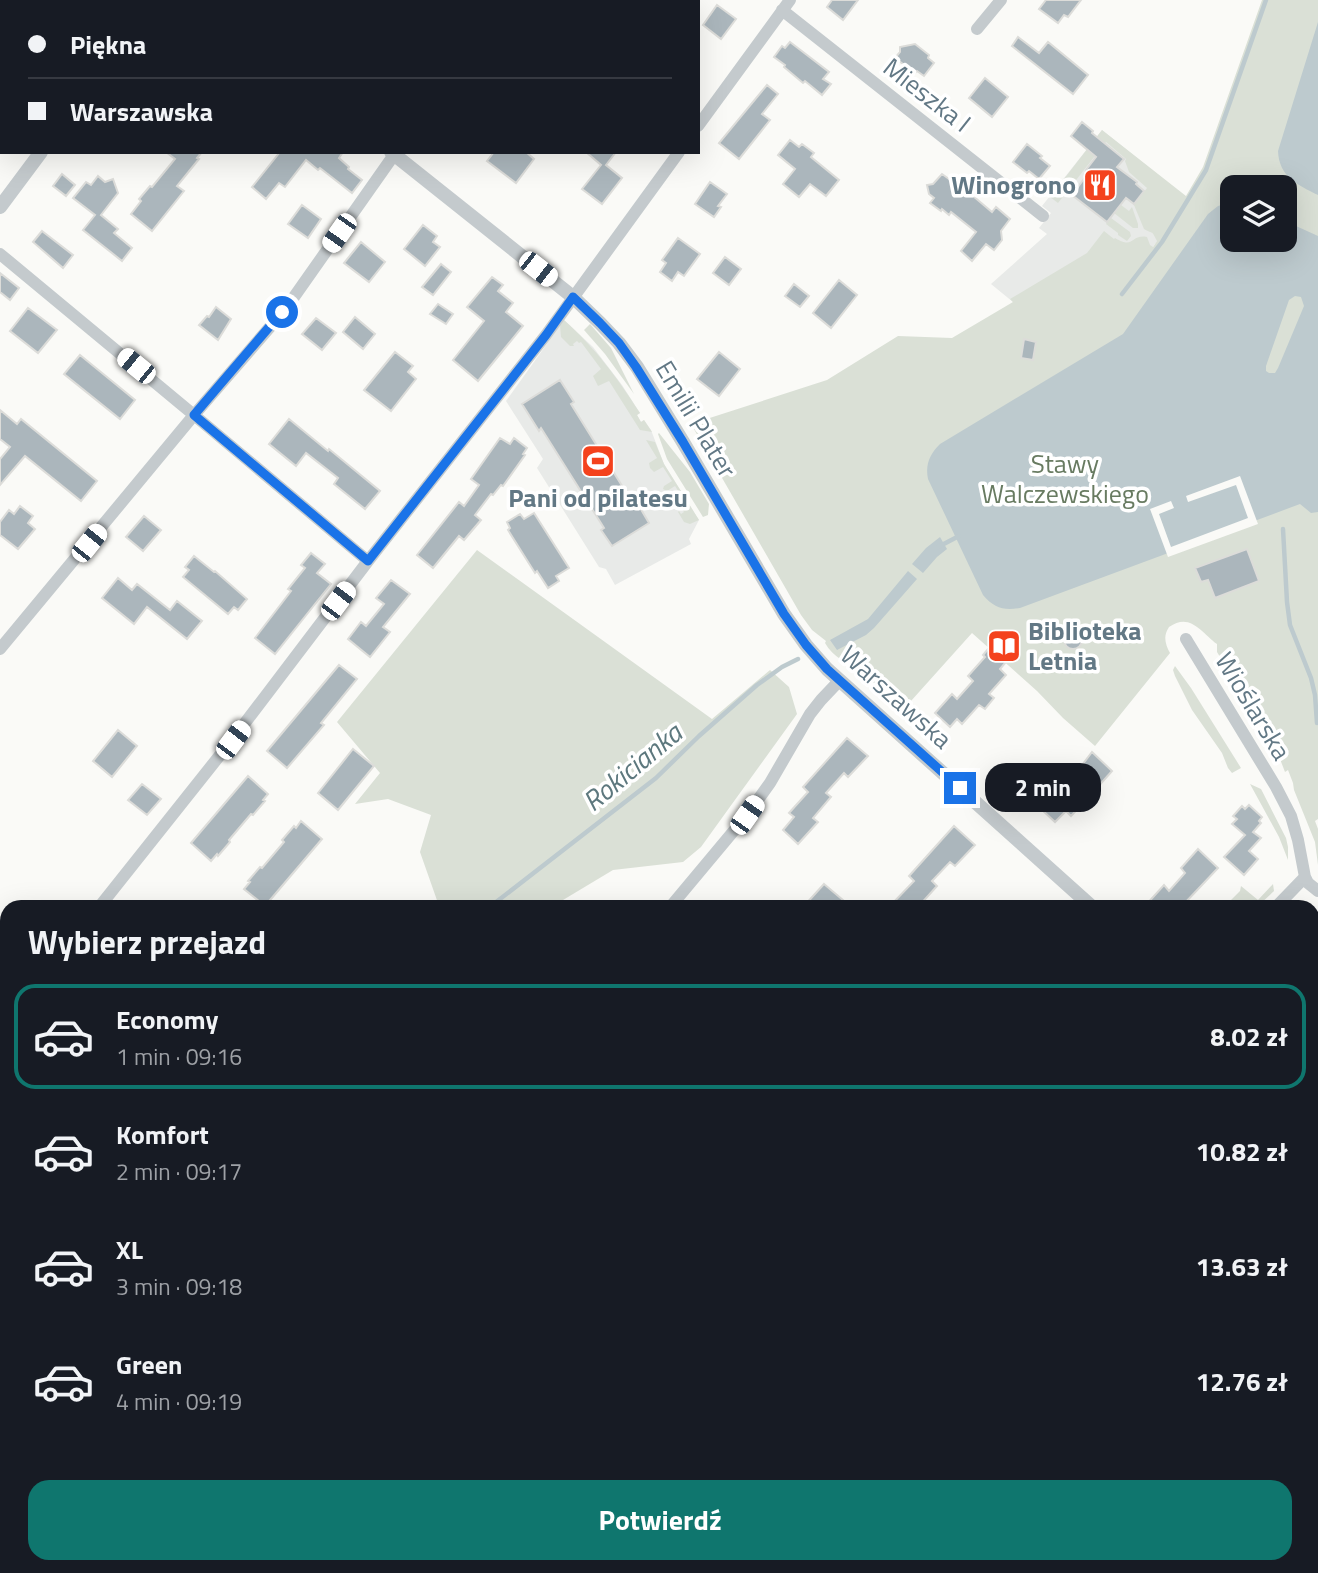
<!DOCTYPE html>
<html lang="pl">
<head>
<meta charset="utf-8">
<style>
  body { margin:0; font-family:"Titillium Web",sans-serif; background:#242831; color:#f1f3f6; height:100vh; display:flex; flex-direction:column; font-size:26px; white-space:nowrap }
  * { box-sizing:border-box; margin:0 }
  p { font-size:23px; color:#9ea1a6 }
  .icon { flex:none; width:38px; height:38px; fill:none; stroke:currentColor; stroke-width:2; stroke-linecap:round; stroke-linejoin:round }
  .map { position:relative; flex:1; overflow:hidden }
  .side { position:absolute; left:0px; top:900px; width:1320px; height:674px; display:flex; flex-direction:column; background:#171b24; border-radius:21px 21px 0 0; box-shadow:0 7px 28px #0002 }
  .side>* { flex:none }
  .guide { position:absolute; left:0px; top:0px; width:700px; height:154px; box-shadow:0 7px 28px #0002; display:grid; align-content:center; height:154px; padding:0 28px; background:#171b24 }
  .controls { position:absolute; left:1220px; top:175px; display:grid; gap:14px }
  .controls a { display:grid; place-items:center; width:77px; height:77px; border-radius:14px; background:#171b24; box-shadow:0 7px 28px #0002; font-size:35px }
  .end { position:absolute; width:32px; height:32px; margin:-16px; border:9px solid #1a73e8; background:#fff; box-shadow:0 0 0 4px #fff }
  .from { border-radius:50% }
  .bubble { position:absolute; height:49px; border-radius:21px; background:#171b24; box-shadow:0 7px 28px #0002; font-size:23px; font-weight:700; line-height:49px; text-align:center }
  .car { position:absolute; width:21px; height:42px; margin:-21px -10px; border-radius:9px; box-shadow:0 0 5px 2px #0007; background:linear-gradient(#fff 24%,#345 0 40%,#fff 0 76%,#345 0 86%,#fff 0) }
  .guide b { display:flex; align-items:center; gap:24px; height:66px; font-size:26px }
  .guide b+b { border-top:2px solid #363941 }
  .guide i { width:18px; height:18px; background:#f1f3f6 }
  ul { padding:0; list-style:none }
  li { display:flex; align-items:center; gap:21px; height:105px; margin:0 14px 10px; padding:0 14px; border:4px solid transparent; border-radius:21px }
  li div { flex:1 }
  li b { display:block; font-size:26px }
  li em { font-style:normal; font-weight:700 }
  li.on { border-color:#0f766e }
  li>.icon { width:63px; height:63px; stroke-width:1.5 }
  h2 { padding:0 28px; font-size:32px; line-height:84px }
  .primary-button { display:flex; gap:14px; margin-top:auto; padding:14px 28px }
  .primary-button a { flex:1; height:80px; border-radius:21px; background:#0f766e; color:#fff; font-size:28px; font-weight:700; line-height:80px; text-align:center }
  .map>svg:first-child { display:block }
  .built { fill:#e8eae8 }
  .green { fill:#dae0d6; fill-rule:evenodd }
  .water { fill:#bdcace; fill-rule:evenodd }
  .pier { fill:#fafaf7 }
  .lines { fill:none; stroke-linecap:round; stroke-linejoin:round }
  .stream { stroke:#bdcace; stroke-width:4.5 }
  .building { fill:#abb6bc; stroke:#dcdcd9; stroke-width:2 }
  .minor { stroke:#c4cacd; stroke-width:12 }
  .tertiary { stroke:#c4cacd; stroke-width:14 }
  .route { stroke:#1a73e8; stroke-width:9 }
  .labels { text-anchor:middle; stroke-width:7; stroke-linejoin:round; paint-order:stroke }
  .street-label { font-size:26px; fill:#627885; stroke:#fff }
  .poi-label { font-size:26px; font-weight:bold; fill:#627885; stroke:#fff; text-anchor:end }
  .park-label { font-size:26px; fill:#687b61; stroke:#fff }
  .water-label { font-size:28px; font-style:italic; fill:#5d787e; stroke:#fff }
</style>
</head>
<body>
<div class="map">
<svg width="1318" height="1573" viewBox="0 0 1318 1573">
  <rect width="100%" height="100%" fill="#fafaf7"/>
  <path class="built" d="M1102,130L1186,197L1167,228L1122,288L1013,302L991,284L1047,234L1039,228L1051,213L1042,206Z
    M564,320L593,347L622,385L640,413L637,415L641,422L644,420L651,430L664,464L699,520L689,539L691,544L615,585L606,569L599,567L537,468L543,459L506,401Z"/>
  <path class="green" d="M1262,0H1318V819L1315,821L1318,829V865L1315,842L1294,790L1293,783L1288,770L1285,772L1275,746L1217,652V644C1201,632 1190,612 1169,627C1163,636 1165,644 1170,653L1095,746L1063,718L1037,691L972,633L902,711L889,700L873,683L874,681L862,671H860C847,663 833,657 825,643L826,641L812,630L801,615L691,424L827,380L898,336L952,338L1013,302L1010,299L1087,253L1104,231L1114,239L1115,238C1135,250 1130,234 1147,237L1150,245L1153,247L1157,241C1151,229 1154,235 1144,229L1134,205L1147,188L1129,172L1125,161L1126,159L1106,142L1058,203L1050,197L1102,130L1186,196L1203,167ZM1232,187H1284V240H1232Z
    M1121,205L1129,211L1132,207L1138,224V228H1133L1114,213Z
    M1111,218L1130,232L1131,236L1127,241L1118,235V233L1106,224Z
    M564,320C597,350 616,376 640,413L637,415L641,422L644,420L652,432L640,430L609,381L598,386L593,376L601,369L581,342L579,343L577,341L573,344L574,346H570L561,337L560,325Z
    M590,324L611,348L634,394L605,354L584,330Z
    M659,433L690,472L709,504L708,515L703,517L667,459L658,434Z
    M646,440L655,442L664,464L699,520L690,524L684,522L678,512L679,511L681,514L684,512L682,509L687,505L675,486L667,491L663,489L664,486L672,481L663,467L654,472L650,468L649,463L657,458Z
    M477,550L712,719L770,670L789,687L797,714L701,847L683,862L613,870L553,906H439L420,852L431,815L388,799L355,804L380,773L337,722Z
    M1175,666L1191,688L1241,768L1232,773L1228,768L1222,753L1192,710L1175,676L1173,670Z
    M1250,784L1261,789L1286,838L1288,847V860L1279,837Z
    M1273,884L1274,891L1258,906H1225L1240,891L1241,886L1258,900Z
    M1313,1335L1318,1341V1394L1313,1389Z
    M1318,1465V1500L1313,1505V1471Z
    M1313,1520L1318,1523V1573H1197L1191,1566H1312Z"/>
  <path class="water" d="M1318,22V195C1298,185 1279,177 1278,151Z
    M1232,202V240H1284L1285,221L1318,236V512L1311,513L1300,504L1020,608C1004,611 994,608 983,595L928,479C925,464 930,454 940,444L1123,334L1208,214L1218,206ZM1295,296L1301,297L1304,306L1278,368L1275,373H1269L1266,371V366L1289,300Z
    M940,537L947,549L937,557L923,573L912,564L926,548Z
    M908,571L917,579L874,628L866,635L837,650L830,640L868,619Z"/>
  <path class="pier" d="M1240,476L1258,524L1168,557L1150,509L1171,501L1174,508L1159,514L1171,547L1248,518L1236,485L1188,502L1186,496Z"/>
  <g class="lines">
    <path class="stream" d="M1122,294L1162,242L1206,170L1266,0
      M1283,529L1287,602L1290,625L1311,678L1315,695L1317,723
      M938,547L959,536
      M491,906L656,778L699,736L757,685L782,667L798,659
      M0,1413L7,1404"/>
  </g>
  <path class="building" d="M832,0H858L843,20L827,7Z
    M1046,0H1081L1068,17L1064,15L1058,23L1039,9Z
    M717,5L736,19L721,39L703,25Z
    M1018,37L1039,53L1048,42L1088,75L1073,94L1012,46Z
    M790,42L829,72L823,79L831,84L822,95L805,81L803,83L784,67L785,65L774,57L782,46L785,48Z
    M915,44L929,55L928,58L934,63L924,76L917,71L915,73L895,58L900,52V47Z
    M985,78L1008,97L992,117L969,98Z
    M767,85L778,94L762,114L770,120L739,159L719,143Z
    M1082,122L1093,131L1092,133L1124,159L1117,167L1137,182L1136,184L1144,191L1134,204L1126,198L1107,222L1072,195L1089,172L1086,170L1096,157L1071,136Z
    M790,140L799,147L802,144L814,153L811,157L839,180L826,196L810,184L799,197L783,184L795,169L778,155Z
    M1027,144L1042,156L1040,158L1050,166L1039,179L1029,171L1027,173L1013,162Z
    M166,152H202L197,158L199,159L177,186L184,191L152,231L131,214L141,201L139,199L150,186L152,187L175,159Z
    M280,152H343L339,158L349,167L348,169L362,180L352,193L320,168L318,170L306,160L285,187L279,183L266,199L252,187Z
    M494,152H526L534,159L516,183L487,161Z
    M586,152H616L606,165L622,178L602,204L582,189L601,165Z
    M62,174L75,185L66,196L53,186Z
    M942,174L949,179L954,178L958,180L960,185L992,212L996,207L1010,219L1001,231L1002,240L994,250L986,244L972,261L961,251L976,232L951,212L949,215L942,209L941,211L930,203L934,198L929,194L927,185L933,184Z
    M98,176L105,182L113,179L118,193L101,215L118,229L114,233L132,248L122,261L83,230L95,215L73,198L86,182L91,185Z
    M710,182L727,194L718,206L721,207L714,217L695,204Z
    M302,205L321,219L308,238L288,224Z
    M423,225L437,236L433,242L440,247L425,266L404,249Z
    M42,231L73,255L63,268L33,242Z
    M678,238L700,254L684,276L678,272L672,281L660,272L666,263L662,260Z
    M361,242L385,262L369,282L344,263Z
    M725,257L741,269L729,285L713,273Z
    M441,264L451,272L433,295L422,287Z
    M0,273L19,288L10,300L0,292Z
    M492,277L503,285L498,291L513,303L506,312L523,326L478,381L453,360L484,321L467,307Z
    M839,280L857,295L831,328L813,313Z
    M794,284L809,296L800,307L785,296Z
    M438,304L453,314L446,324L430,314Z
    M216,307L231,319L218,340L199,325L207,316L209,317Z
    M28,308L57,330L38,353L10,331Z
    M355,317L375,334L363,349L343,332Z
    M316,318L336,333L322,350L302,334Z
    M1024,339L1036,342L1033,360L1021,358Z
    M395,352L413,366L408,372L416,379L391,411L364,390Z
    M719,352L740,369L719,396L697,379Z
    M80,355L135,400L120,419L64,374Z
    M560,380L574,402L571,404L604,457L636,508L639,506L649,523L612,546L601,530L604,528L541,428L539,431L522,404Z
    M0,410L17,424L21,419L97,481L81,501L25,456L0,485V459L10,447L0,439Z
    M289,419L328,451L329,449L380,491L365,509L334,484L338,478L306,453L296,466L269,444Z
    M500,438L510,444L514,438L527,448L523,454L525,455L503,486L501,485L493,495L491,494L475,515L481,520L464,540L459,536L433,568L417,555L459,502L464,506L479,485L471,479Z
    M20,506L33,516L28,523L35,529L18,549L0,535V522L9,510L14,514Z
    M534,513L569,568L556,576L559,581L548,588L537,571L535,573L508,530L510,528L507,522L520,514L524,519Z
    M144,516L161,530L143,551L126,537Z
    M1247,549L1259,581L1215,598L1208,580L1201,582L1195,568Z
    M311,553L325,564L317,573L331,584L275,654L255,638L291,591L288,589L305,568L301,565Z
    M194,556L214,572L215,571L247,599L238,610L234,607L228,614L183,577L189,570L185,567Z
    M118,578L132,590L137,584L170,610L177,601L202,621L187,639L147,607L134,624L102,598Z
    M391,580L410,594L383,627L390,632L370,657L348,639L361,622L366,626L384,604L376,598Z
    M1064 640a9 9 0 1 1 18 0a9 9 0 1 1-18 0Z
    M999,636L1016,650L1000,669L1006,675L989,694L994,698L985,709L979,705L962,724L957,719L950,727L935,713L952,694L957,699L973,681L968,676L985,657L983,655Z
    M339,665L357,679L321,723L324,725L287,768L267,751Z
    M118,730L137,746L112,777L93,761Z
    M847,738L868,756L848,777L844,773L826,793L831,797L813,818L818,822L798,844L783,830L794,817L789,813L808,792L803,787Z
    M353,749L374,766L338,810L318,793Z
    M1092,752L1112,771L1096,789L1100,794L1091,804L1086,800L1071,816L1066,811L1055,822L1040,808L1058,789L1064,794L1080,776L1076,773Z
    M248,776L268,794L263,800L265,801L253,815L251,814L229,840L230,842L218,856L217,854L211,861L191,843Z
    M142,784L161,799L147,815L128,800Z
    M1249,805L1262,817L1259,821L1261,823L1253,832L1261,838L1249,851L1258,859L1244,875L1224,857L1245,835L1232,824L1237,819L1233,816L1242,806L1245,809Z
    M301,821L322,839L265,906L244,889L250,882L248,881L260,867L262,868L284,842L282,840L294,826L296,828Z
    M954,826L975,845L955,866L950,862L932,881L937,886L919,906H890L914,881L909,876Z
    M1198,849L1218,868L1201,886L1182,906H1145L1164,885L1169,891L1185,873L1181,868Z
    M824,884L850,906H804Z"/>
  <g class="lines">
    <path class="minor" d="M135,0L136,2
      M53,2L61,0
      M506,2L507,0
      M782,10L1043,216
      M0,15L2,14
      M977,29L1001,0
      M698,126L790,0
      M0,254L194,415L368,561
      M1186,639L1276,787L1291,816L1298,840L1305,877L1277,906
      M0,649L194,415L270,327L294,297L396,152
      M1305,877L1308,883L1318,891
      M100,906L232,740L368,561L546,335L679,152
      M671,906L747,815L770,783L810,714L821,700L840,680
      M1312,1224L1318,1219
      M273,1566L280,1573
      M205,1573L212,1566
      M425,1573L431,1566
      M600,1573L607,1566
      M781,1573L788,1566
      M962,1573L969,1566"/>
    <path class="tertiary" d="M188,0L190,2
      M222,0L224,2
      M154,2L155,0
      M391,152L573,297L600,323L619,343L637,367L683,442L784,614L806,645L827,669L1091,906
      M0,207L41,152
      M1312,1104L1318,1109"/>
  </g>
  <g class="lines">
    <path class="route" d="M282,312L194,415L368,561L546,335L573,297L600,323L619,343L636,367L683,442L784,614L806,645L827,669L960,788"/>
  </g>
  <defs>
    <g id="restaurant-square" transform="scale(1.75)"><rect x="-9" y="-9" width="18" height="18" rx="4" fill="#f4421d" stroke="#fff"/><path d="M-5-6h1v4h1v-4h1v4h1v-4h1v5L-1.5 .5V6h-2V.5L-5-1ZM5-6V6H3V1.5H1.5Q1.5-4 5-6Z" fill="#fff"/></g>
    <g id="stadium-square" transform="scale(1.75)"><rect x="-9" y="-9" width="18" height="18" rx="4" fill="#f4421d" stroke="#fff"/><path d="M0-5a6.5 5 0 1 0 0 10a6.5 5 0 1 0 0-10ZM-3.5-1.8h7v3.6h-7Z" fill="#fff"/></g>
    <g id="library-square" transform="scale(1.75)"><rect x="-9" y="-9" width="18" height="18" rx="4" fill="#f4421d" stroke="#fff"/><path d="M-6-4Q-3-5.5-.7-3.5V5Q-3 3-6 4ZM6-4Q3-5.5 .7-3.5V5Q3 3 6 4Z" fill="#fff"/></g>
  </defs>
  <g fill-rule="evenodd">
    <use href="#restaurant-square" x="1100" y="185"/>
    <use href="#stadium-square" x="598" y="461"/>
    <use href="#library-square" x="1004" y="646"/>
  </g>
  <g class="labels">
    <g class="street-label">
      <text transform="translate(927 95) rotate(38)" y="9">Mieszka I</text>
      <text transform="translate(696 419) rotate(59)" y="9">Emilii Plater</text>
      <text transform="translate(896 697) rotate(42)" y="9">Warszawska</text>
      <text transform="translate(1253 706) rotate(59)" y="9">Wioślarska</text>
    </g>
    <g class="poi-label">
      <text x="1076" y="194">Winogrono</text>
      <text x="598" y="507" text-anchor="middle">Pani od pilatesu</text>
      <text x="1028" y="640" text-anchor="start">Biblioteka<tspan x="1028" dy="30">Letnia</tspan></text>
    </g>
    <g class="park-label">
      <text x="1065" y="473">Stawy<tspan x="1065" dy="30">Walczewskiego</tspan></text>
    </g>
    <g class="water-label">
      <text transform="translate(632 767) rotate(-40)" y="10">Rokicianka</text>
    </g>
  </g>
</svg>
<div class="controls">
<a><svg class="icon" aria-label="layers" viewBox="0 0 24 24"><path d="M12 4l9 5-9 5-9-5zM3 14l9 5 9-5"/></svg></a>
</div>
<i class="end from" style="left:282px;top:312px"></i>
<i class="end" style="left:960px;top:788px"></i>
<div class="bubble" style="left:985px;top:763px;width:116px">2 min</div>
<i class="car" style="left:339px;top:233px;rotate:215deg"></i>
<i class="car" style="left:538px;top:269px;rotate:128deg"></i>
<i class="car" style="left:136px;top:366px;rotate:309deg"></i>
<i class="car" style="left:89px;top:543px;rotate:39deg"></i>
<i class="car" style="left:338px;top:601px;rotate:37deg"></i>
<i class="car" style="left:233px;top:740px;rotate:37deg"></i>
<i class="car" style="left:747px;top:815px;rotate:35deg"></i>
<div class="guide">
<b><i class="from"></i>Piękna</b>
<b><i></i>Warszawska</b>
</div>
<section class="side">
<h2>Wybierz przejazd</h2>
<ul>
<li class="on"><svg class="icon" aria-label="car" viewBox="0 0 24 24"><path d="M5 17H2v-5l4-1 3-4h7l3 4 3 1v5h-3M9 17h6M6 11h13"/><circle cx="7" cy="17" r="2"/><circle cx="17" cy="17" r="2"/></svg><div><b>Economy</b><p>1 min · 09:16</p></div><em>8.02 zł</em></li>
<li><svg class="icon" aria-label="car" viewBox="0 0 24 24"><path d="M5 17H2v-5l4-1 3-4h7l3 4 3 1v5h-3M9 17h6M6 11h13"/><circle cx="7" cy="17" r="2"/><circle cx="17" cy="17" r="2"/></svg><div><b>Komfort</b><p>2 min · 09:17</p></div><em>10.82 zł</em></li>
<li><svg class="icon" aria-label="car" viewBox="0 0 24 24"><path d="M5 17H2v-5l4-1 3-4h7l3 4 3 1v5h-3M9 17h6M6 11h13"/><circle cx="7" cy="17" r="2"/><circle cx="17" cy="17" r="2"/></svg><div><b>XL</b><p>3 min · 09:18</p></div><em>13.63 zł</em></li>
<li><svg class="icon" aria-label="car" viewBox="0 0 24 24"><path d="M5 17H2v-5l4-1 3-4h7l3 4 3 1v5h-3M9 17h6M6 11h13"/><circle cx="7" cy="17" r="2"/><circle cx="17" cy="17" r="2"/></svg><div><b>Green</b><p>4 min · 09:19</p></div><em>12.76 zł</em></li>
</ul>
<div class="primary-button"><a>Potwierdź</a></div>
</section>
</div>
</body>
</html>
